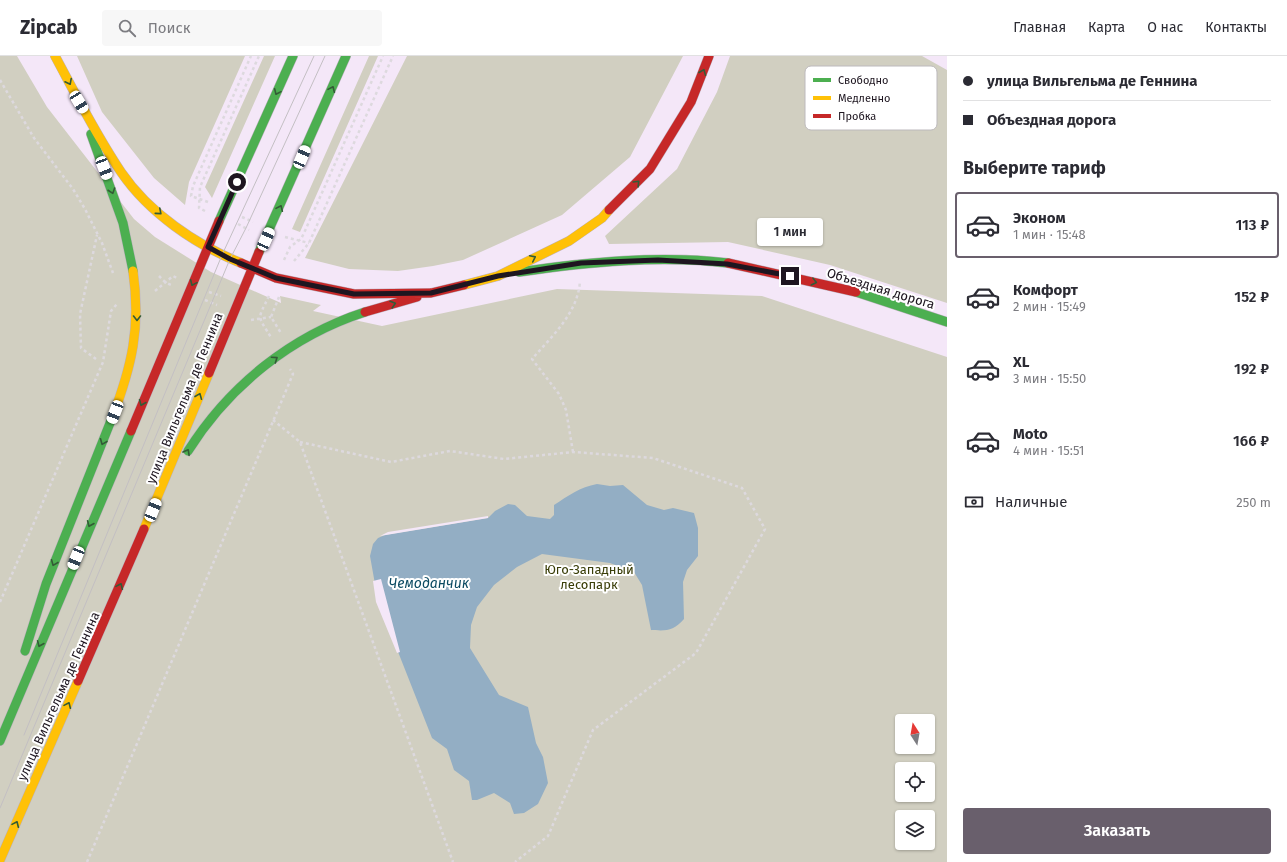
<!DOCTYPE html>
<html lang="ru">
<head>
<meta charset="utf-8">
<style>
  body { margin:0; font-family:"Fira Sans",sans-serif; background:#f7f7f7; color:#2b2b33; height:100vh; display:flex; flex-direction:column; font-size:15px; white-space:nowrap }
  * { box-sizing:border-box; margin:0 }
  p { font-size:13px; color:#7c7c81 }
  .icon { flex:none; width:22px; height:22px; fill:none; stroke:currentColor; stroke-width:2; stroke-linecap:round; stroke-linejoin:round }
  .map { position:relative; flex:1; overflow:hidden }
  .details { display:flex; flex-direction:column; background:#fff; width:340px }
  .details>* { flex:none }
  .top-card { display:grid; align-content:center; height:88px; padding:0 16px; background:#fff }
  .needle { width:26px; rotate:349deg }
  .controls { position:absolute; left:895px; top:658px; display:grid; gap:8px }
  .controls a { display:grid; place-items:center; width:40px; height:40px; border-radius:4px; background:#fff; box-shadow:0 1px 3px #0004; font-size:20px }
  .end { position:absolute; width:18px; height:18px; margin:-9px; border:5px solid #1e1620; background:#fff; box-shadow:0 0 0 2px #fff }
  .from { border-radius:50% }
  .bubble { position:absolute; height:28px; border-radius:4px; background:#fff; box-shadow:0 1px 3px #0004; font-size:13px; font-weight:600; line-height:28px; text-align:center }
  .car { position:absolute; width:12px; height:24px; margin:-12px -6px; border-radius:5px; box-shadow:0 0 3px 1px #0007; background:linear-gradient(#fff 24%,#345 0 40%,#fff 0 76%,#345 0 86%,#fff 0) }
  .top-card b { display:flex; align-items:center; gap:14px; height:38px; font-size:15px }
  .top-card b+b { border-top:1px solid #e1e1e2 }
  .top-card i { width:10px; height:10px; background:#2b2b33 }
  ul { padding:0; list-style:none }
  li { display:flex; align-items:center; gap:12px; height:66px; margin:0 8px 6px; padding:0 8px; border:2px solid transparent; border-radius:4px }
  li div { flex:1 }
  li b { display:block; font-size:15px }
  li em { font-style:normal; font-weight:600 }
  li.on { border-color:#695f6c }
  li>.icon { width:36px; height:36px; stroke-width:1.5 }
  h2 { padding:0 16px; font-size:18px; line-height:48px }
  .pay { display:flex; align-items:center; gap:10px; height:44px; padding:0 16px; font-size:15px }
  .pay p { margin-inline-start:auto }
  .action { display:flex; gap:8px; margin-top:auto; padding:8px 16px }
  .action a { flex:1; height:46px; border-radius:4px; background:#695f6c; color:#fff; font-size:16px; font-weight:600; line-height:46px; text-align:center }
  header { display:flex; align-items:center; gap:24px; box-sizing:border-box; height:56px; padding:0 20px; background:#fff; border-bottom:1px solid #e1e1e2 }
  header strong { font-size:19px }
  nav { display:flex; gap:22px; margin-inline-start:auto; font-size:14px }
  .search { width:280px; height:36px; background:#f7f7f7; display:flex; align-items:center; gap:10px; box-sizing:border-box; padding:0 14px; border-radius:4px; color:#7c7c81; font-size:15px }
  main { display:flex; flex:1; min-height:0 }
  .map>svg:first-child { display:block }
  .green { fill:#d1cfc1; fill-rule:evenodd }
  .water { fill:#93aec4 }
  .pier { fill:#f4e7f8 }
  .lines { fill:none; stroke-linecap:round; stroke-linejoin:round }
  .fast-casing { stroke:#bbb1be; stroke-width:10 }
  .slow-casing { stroke:#bbb1be; stroke-width:10 }
  .jam-casing { stroke:#bbb1be; stroke-width:10 }
  .path { stroke:#ddd9de; stroke-width:2.5; stroke-dasharray:3 3; stroke-linecap:butt }
  .fast { stroke:#4caf50; stroke-width:9 }
  .slow { stroke:#ffc107; stroke-width:9 }
  .jam { stroke:#c62828; stroke-width:9 }
  .tram { stroke:#c3bfc3; stroke-width:1 }
  .oneway { stroke:#335b36 }
  .route { stroke:#1e1620; stroke-width:5 }
  .labels { text-anchor:middle; stroke-width:4; stroke-linejoin:round; paint-order:stroke }
  .street-label { font-size:13px; fill:#1e1620; stroke:#fff }
  .park-label { font-size:13px; fill:#393d07; stroke:#fff }
  .water-label { font-size:14px; font-style:italic; fill:#0b4a62; stroke:#fff }
  .key { fill:#fff; stroke:#bcb9bc; stroke-width:1 }
  .key-label { font-size:11px; fill:#1e1620 }
</style>
</head>
<body>
<header>
<strong>Zipcab</strong>
<div class="search"><svg class="icon" aria-label="search" viewBox="0 0 24 24"><circle cx="10" cy="10" r="6"/><path d="M15 15l6 6"/></svg>Поиск</div>
<nav><a>Главная</a><a>Карта</a><a>О нас</a><a>Контакты</a></nav>
</header>
<main>
<div class="map">
<svg width="947" height="806" viewBox="0 0 947 806">
  <rect width="100%" height="100%" fill="#f4e7f8"/>
  <path class="green" d="M0,0H17L47,51L134,163L155,181L211,216L281,247L280,240L321,249L313,255L382,270L557,233L762,240L947,301V806H0ZM902,665H928V691H902ZM902,713H928V739H902ZM902,761H928V787H902Z
    M77,0H245L189,126L185,149L154,122L102,56Z
    M264,0H275L212,142L205,131Z
    M369,0H378L300,176L292,173Z
    M407,0H683L630,101L562,159L463,204L433,210L398,215L349,213L305,202Z
    M730,0H922L947,14V247L830,209L728,186L609,188L605,180L677,113L717,36Z"/>
  <path class="water" d="M597,428L610,430L623,429L647,449L664,454L673,452L694,457L698,472V500L687,514L683,526L684,563C673,575 667,575 651,574L642,529L634,516L610,507L542,498L517,511L494,529L477,551L471,569L470,592L499,639L528,651L536,687L543,701L548,727L538,748L524,757L514,758L510,747L494,737L477,744H472L469,725L454,714L447,693L432,682L378,545L370,500L373,488L378,482L385,479L488,462L495,455L508,448L515,449L527,460L550,463L554,459V449C568,440 580,431 597,428Z"/>
  <path class="pier" d="M488,460V462L380,480L388,476Z
    M381,523L400,596L397,597L376,546L373,525Z"/>
  <g class="lines">
    <g class="fast-casing">
      <path id="fast" d="M91,78L123,167L133,215
        M219,165L293,0
        M259,196L346,0
        M519,216C588,206 659,199 728,207
        M856,236L947,266
        M188,395C229,330 291,280 365,256
        M25,595L46,528L112,362
        M0,685L131,375"/>
    </g>
    <g class="slow-casing">
      <path id="slow" d="M55,0C76,39 96,79 121,116C149,157 196,189 241,207
        M464,229L498,220L569,185L602,162L609,154
        M112,362C132,310 141,271 133,215
        M144,473L209,317
        M0,804L78,625"/>
    </g>
    <g class="jam-casing">
      <path id="jam" d="M609,154L650,113L691,46L709,0
        M241,207L276,222L354,238L431,237L464,229
        M728,207L856,236
        M365,256L417,241
        M209,317L259,196
        M131,375L219,165
        M78,625L144,473"/>
    </g>
    <path class="path" d="M0,24L34,82L73,133L85,153L102,187L113,217
      M208,146L191,140L193,130L251,0
      M205,155L199,152L200,131L259,0
      M242,161L253,166
      M238,168L249,174
      M285,181L309,187
      M284,204L290,191L301,183L304,177L383,0
      M294,205L309,187L393,0
      M159,220L165,226L173,230
      M155,235L173,220L177,222
      M209,236L221,240
      M269,240C257,265 257,258 272,283
      M279,241L271,261L281,277
      M205,244L217,249
      M251,264L271,261
      M96,303L81,292L80,258L97,179
      M273,364L300,386L453,806
      M300,386L391,406L450,395L504,403L573,396L653,402L742,432L765,473L696,597L593,674L548,780L515,806
      M573,396L566,354L559,338L532,303C552,280 578,257 580,225
      M0,546L103,306L111,255L117,248
      M87,806L293,318L290,313"/>
    <use href="#fast" class="fast"/>
    <use href="#slow" class="slow"/>
    <use href="#jam" class="jam"/>
    <path class="tram" d="M24,679L222,199L314,0
      M0,752L230,203L246,172L325,0"/>
  </g>
  <defs><path id="oneway-chevron" d="M-2-3.5L2.5 0L-2 3.5" fill="none" stroke-width="1.6" stroke-linecap="round" stroke-linejoin="round"/></defs>
  <g class="oneway">
    <use href="#oneway-chevron" transform="translate(703 16) rotate(-68)"/>
    <use href="#oneway-chevron" transform="translate(69 26) rotate(63)"/>
    <use href="#oneway-chevron" transform="translate(332 33) rotate(-66)"/>
    <use href="#oneway-chevron" transform="translate(277 36) rotate(114)"/>
    <use href="#oneway-chevron" transform="translate(637 127) rotate(-45)"/>
    <use href="#oneway-chevron" transform="translate(112 135) rotate(71)"/>
    <use href="#oneway-chevron" transform="translate(280 152) rotate(-66)"/>
    <use href="#oneway-chevron" transform="translate(159 156) rotate(41)"/>
    <use href="#oneway-chevron" transform="translate(533 202) rotate(-26)"/>
    <use href="#oneway-chevron" transform="translate(814 226) rotate(14)"/>
    <use href="#oneway-chevron" transform="translate(193 227) rotate(114)"/>
    <use href="#oneway-chevron" transform="translate(393 248) rotate(-17)"/>
    <use href="#oneway-chevron" transform="translate(137 262) rotate(90)"/>
    <use href="#oneway-chevron" transform="translate(275 303) rotate(-34)"/>
    <use href="#oneway-chevron" transform="translate(199 340) rotate(-68)"/>
    <use href="#oneway-chevron" transform="translate(142 347) rotate(113)"/>
    <use href="#oneway-chevron" transform="translate(103 386) rotate(112)"/>
    <use href="#oneway-chevron" transform="translate(187 396) rotate(-61)"/>
    <use href="#oneway-chevron" transform="translate(90 468) rotate(113)"/>
    <use href="#oneway-chevron" transform="translate(54 507) rotate(112)"/>
    <use href="#oneway-chevron" transform="translate(120 530) rotate(-66)"/>
    <use href="#oneway-chevron" transform="translate(40 588) rotate(113)"/>
    <use href="#oneway-chevron" transform="translate(68 649) rotate(-66)"/>
    <use href="#oneway-chevron" transform="translate(16 768) rotate(-66)"/>
  </g>
  <g class="lines">
    <path class="route" d="M237,126L208,191L230,203L276,222L354,238L431,237L498,220L581,207L658,204L727,208L790,220"/>
  </g>
  <g class="labels">
    <g class="street-label">
      <text transform="translate(881 232) rotate(17)" y="5">Объездная дорога</text>
      <text transform="translate(184 342) rotate(-68)" y="5">улица Вильгельма де Геннина</text>
      <text transform="translate(58 640) rotate(-66)" y="5">улица Вильгельма де Геннина</text>
    </g>
    <g class="park-label">
      <text x="589" y="518">Юго-Западный<tspan x="589" dy="15">лесопарк</tspan></text>
    </g>
    <g class="water-label">
      <text x="429" y="532">Чемоданчик</text>
    </g>
  </g>
  <rect x="805" y="10" width="132" height="64" rx="6" class="key"/>
  <rect x="813" y="22" width="18" height="4" fill="#4caf50"/>
  <rect x="813" y="40" width="18" height="4" fill="#ffc107"/>
  <rect x="813" y="58" width="18" height="4" fill="#c62828"/>
  <g class="key-label">
    <text x="838" y="28">Свободно</text>
    <text x="838" y="46">Медленно</text>
    <text x="838" y="64">Пробка</text>
  </g>
</svg>
<div class="controls">
<a><svg class="needle" viewBox="-14 -14 28 28"><path d="M0-13l5 13h-10z" fill="#e53935"/><path d="M0 13l5-13h-10z" fill="#7c7c81"/></svg></a>
<a><svg class="icon" aria-label="locate" viewBox="0 0 24 24"><circle cx="12" cy="12" r="6"/><path d="M12 2v4M12 18v4M2 12h4M18 12h4"/></svg></a>
<a><svg class="icon" aria-label="layers" viewBox="0 0 24 24"><path d="M12 4l9 5-9 5-9-5zM3 14l9 5 9-5"/></svg></a>
</div>
<i class="end from" style="left:237px;top:126px"></i>
<i class="end" style="left:790px;top:220px"></i>
<div class="bubble" style="left:757px;top:162px;width:66px">1 мин</div>
<i class="car" style="left:79px;top:46px;rotate:149deg"></i>
<i class="car" style="left:302px;top:101px;rotate:23deg"></i>
<i class="car" style="left:104px;top:112px;rotate:159deg"></i>
<i class="car" style="left:266px;top:183px;rotate:24deg"></i>
<i class="car" style="left:115px;top:356px;rotate:201deg"></i>
<i class="car" style="left:153px;top:454px;rotate:22deg"></i>
<i class="car" style="left:76px;top:502px;rotate:202deg"></i>
</div>
<section class="details">
<div class="top-card">
<b><i class="from"></i>улица Вильгельма де Геннина</b>
<b><i></i>Объездная дорога</b>
</div>
<h2>Выберите тариф</h2>
<ul>
<li class="on"><svg class="icon" aria-label="car" viewBox="0 0 24 24"><path d="M5 17H2v-5l4-1 3-4h7l3 4 3 1v5h-3M9 17h6M6 11h13"/><circle cx="7" cy="17" r="2"/><circle cx="17" cy="17" r="2"/></svg><div><b>Эконом</b><p>1 мин · 15:48</p></div><em>113 ₽</em></li>
<li><svg class="icon" aria-label="car" viewBox="0 0 24 24"><path d="M5 17H2v-5l4-1 3-4h7l3 4 3 1v5h-3M9 17h6M6 11h13"/><circle cx="7" cy="17" r="2"/><circle cx="17" cy="17" r="2"/></svg><div><b>Комфорт</b><p>2 мин · 15:49</p></div><em>152 ₽</em></li>
<li><svg class="icon" aria-label="car" viewBox="0 0 24 24"><path d="M5 17H2v-5l4-1 3-4h7l3 4 3 1v5h-3M9 17h6M6 11h13"/><circle cx="7" cy="17" r="2"/><circle cx="17" cy="17" r="2"/></svg><div><b>XL</b><p>3 мин · 15:50</p></div><em>192 ₽</em></li>
<li><svg class="icon" aria-label="car" viewBox="0 0 24 24"><path d="M5 17H2v-5l4-1 3-4h7l3 4 3 1v5h-3M9 17h6M6 11h13"/><circle cx="7" cy="17" r="2"/><circle cx="17" cy="17" r="2"/></svg><div><b>Moto</b><p>4 мин · 15:51</p></div><em>166 ₽</em></li>
</ul>
<div class="pay"><svg class="icon" aria-label="cash" viewBox="0 0 24 24"><path d="M3 7h18v10H3z"/><circle cx="12" cy="12" r="2"/></svg>Наличные<p>250 m</p></div>
<div class="action"><a>Заказать</a></div>
</section>
</main>
</body>
</html>
